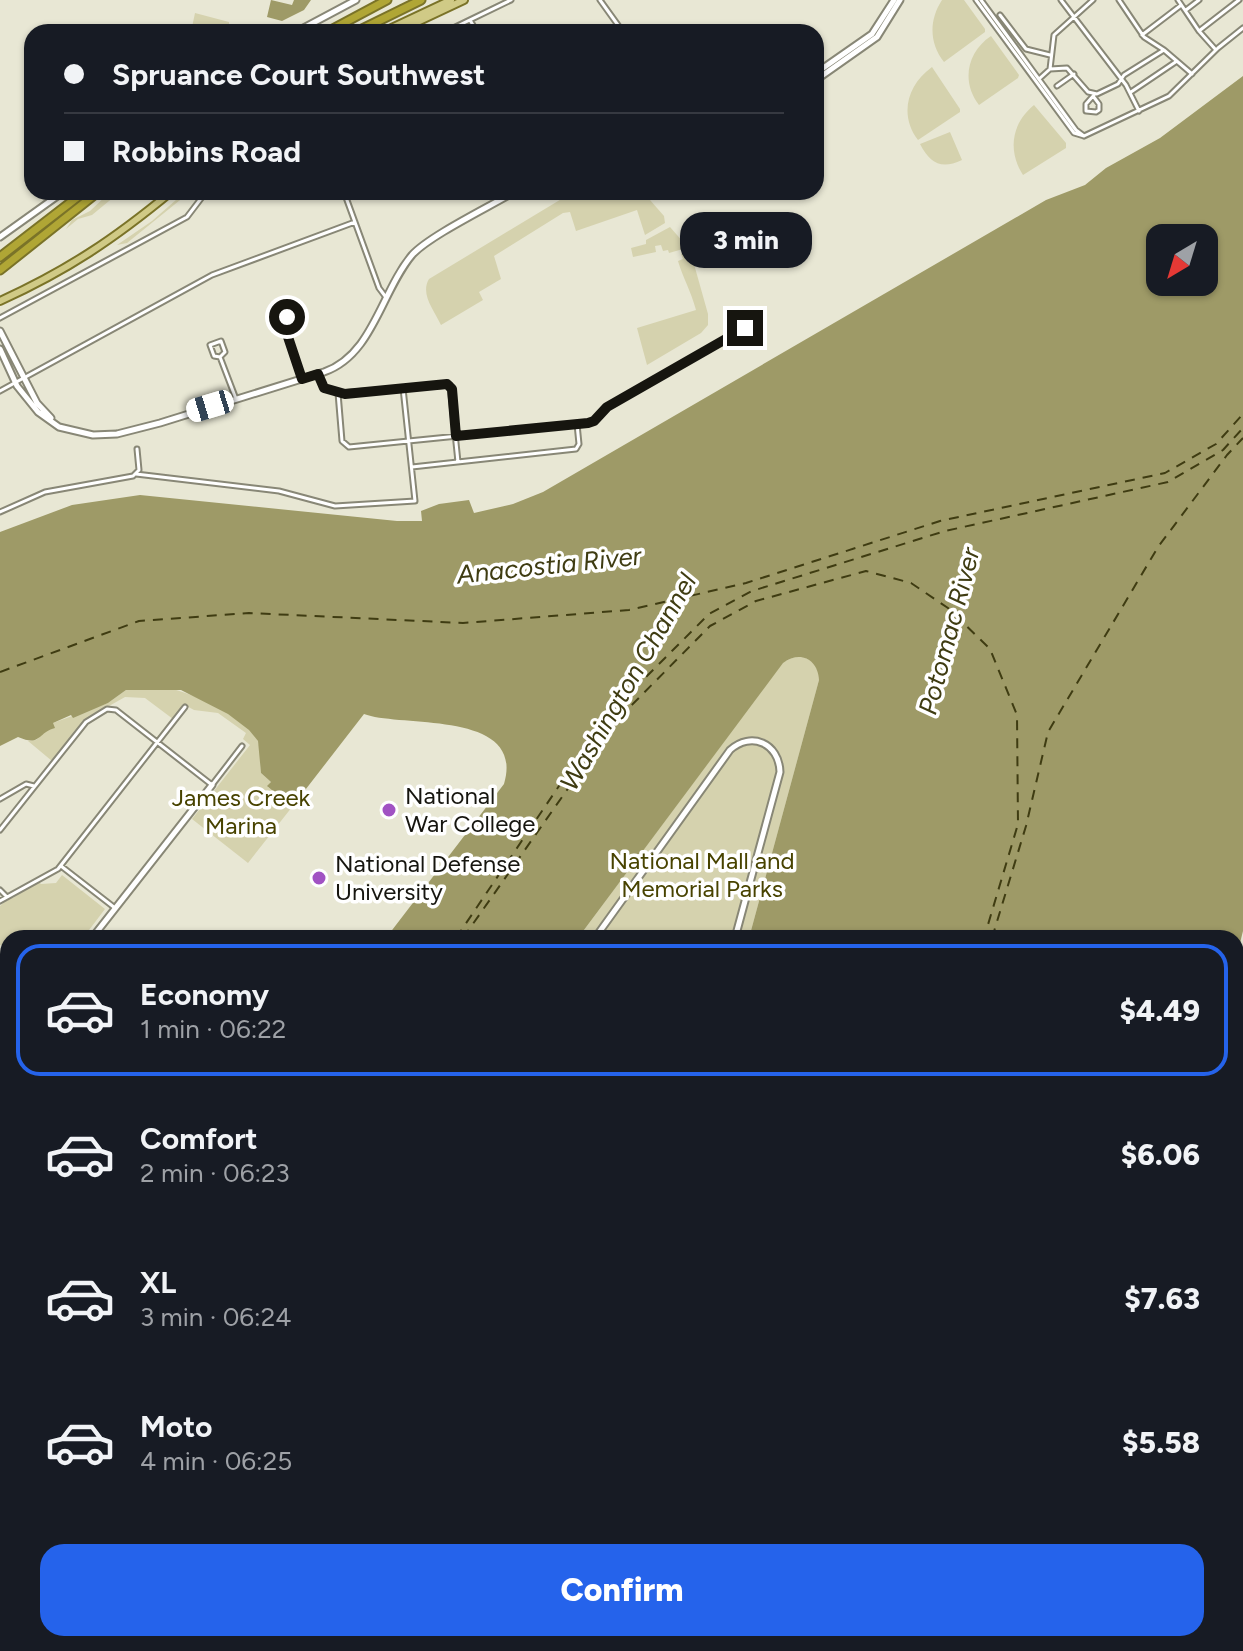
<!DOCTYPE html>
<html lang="en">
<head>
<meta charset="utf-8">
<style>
  body { margin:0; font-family:Figtree,sans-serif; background:#242831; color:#f1f3f6; height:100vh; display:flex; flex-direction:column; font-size:30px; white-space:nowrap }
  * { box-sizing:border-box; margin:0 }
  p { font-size:26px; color:#9ea1a6 }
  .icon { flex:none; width:44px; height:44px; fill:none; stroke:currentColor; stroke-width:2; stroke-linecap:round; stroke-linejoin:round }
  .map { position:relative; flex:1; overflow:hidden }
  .details { position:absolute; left:0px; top:930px; width:1244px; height:722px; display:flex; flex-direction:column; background:#171b24; border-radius:24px 24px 0 0; box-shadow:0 2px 6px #0004 }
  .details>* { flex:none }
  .top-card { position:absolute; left:24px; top:24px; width:800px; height:176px; border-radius:24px; box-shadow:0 2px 6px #0004; display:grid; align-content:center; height:176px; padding:0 40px; background:#171b24 }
  .needle { width:52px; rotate:218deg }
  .buttons { position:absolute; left:1146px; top:224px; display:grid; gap:16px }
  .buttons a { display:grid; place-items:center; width:72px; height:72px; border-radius:16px; background:#171b24; box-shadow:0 2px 6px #0004; font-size:40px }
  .end { position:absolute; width:36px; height:36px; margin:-18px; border:10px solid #16150f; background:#fff; box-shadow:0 0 0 4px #fff }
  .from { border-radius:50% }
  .bubble { position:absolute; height:56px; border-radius:24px; background:#171b24; box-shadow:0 2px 6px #0004; font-size:26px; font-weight:800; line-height:56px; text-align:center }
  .car { position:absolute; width:24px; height:48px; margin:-24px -12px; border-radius:10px; box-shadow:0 0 6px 2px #0007; background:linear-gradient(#fff 24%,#345 0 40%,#fff 0 76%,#345 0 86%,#fff 0) }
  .top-card b { display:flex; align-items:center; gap:28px; height:76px; font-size:30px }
  .top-card b+b { border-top:2px solid #363941 }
  .top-card i { width:20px; height:20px; background:#f1f3f6 }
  ul { padding:14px 0 0; list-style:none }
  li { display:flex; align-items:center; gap:24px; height:132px; margin:0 16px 12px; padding:0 24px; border:4px solid transparent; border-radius:24px }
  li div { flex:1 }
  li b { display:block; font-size:30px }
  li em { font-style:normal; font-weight:800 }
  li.active { border-color:#2563eb }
  li>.icon { width:72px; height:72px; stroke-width:1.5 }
  .action { display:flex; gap:16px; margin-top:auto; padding:16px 40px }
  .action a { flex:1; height:92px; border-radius:24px; background:#2563eb; color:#fff; font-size:32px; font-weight:800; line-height:92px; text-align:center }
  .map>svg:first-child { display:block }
  .green { fill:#d5d2ae }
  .water { fill:#9e9a67; fill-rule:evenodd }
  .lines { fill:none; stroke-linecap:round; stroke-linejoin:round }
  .ferry { stroke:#3f3c12; stroke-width:2; stroke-dasharray:10 8; stroke-linecap:butt }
  .street-casing { stroke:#888776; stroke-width:7 }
  .secondary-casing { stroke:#888776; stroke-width:9 }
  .primary-casing { stroke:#7a7328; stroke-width:10 }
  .highway-casing { stroke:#7a7328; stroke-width:11 }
  .street { stroke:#fff; stroke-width:3 }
  .secondary { stroke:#fff; stroke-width:5 }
  .primary { stroke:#d0ca86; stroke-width:6 }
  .highway { stroke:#b0a635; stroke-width:7 }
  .route { stroke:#16150f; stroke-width:10 }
  .poi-dot { fill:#a152c3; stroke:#fff; stroke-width:3 }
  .labels { text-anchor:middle; stroke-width:7; stroke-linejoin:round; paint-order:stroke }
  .poi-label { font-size:24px; fill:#16150f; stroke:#fff; text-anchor:start }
  .park-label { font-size:24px; fill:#484300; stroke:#fff }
  .water-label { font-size:26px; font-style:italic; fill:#3f3c12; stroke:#fff }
</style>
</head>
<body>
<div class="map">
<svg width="1243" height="1651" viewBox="0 0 1243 1651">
  <rect width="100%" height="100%" fill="#e8e7d4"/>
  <path class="green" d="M942,0H964L985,29V32L944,62C929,43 929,20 942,0Z
    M195,13L229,22V32H191Z
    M991,36L1019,75L1018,78L979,105C961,82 967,52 991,36Z
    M932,67L960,109V112L918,140C899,115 907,85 932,67Z
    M1034,105L1066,143V148L1023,175C1007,150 1012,123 1034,105Z
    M950,132L962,160C941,170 930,163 920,144Z
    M110,192H120L92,215L78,219L66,229L72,220L90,211Z
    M185,192H190L127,243L117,245L152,221Z
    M573,192H643L664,216L665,223L645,235L637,210L576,231L570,212L563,213L494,256L501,279L479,292L483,300L441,325C434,310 420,294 429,279Z
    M670,227L684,243L683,249L669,253L668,250L663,251L661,245L655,246L656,252L633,257L631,248L646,244V240Z
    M688,252L692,257L708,314V325L701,333L647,365L637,328L696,310C691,291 683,278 678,261L683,259L681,254Z
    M797,656C811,657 819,665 819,680L749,938H578L783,662Z
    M167,688C189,691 250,719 258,741C261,750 260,763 261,773L271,782L268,787L292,807L248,863L192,819L250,745L243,739L246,733L218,713L194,710L183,704L173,719L145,698L125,697L86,719L52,761L28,741L36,740L53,723L108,703L126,690Z
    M62,875L105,909L83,938H8V946L0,945V906L10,896L13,898L37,880L41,884L56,883Z
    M1243,986V1317L1236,1328V1210L1239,1209L1236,1208V1013Z
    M1236,1367L1243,1371V1414L1236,1423Z
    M1236,1512L1242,1515L1238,1520L1243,1524V1575L1236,1576Z
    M1243,1591V1651H1101L1109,1644H1236V1593Z
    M234,1644H583V1651H234Z
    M998,1644H1084L1076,1651H996Z"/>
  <path class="water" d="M271,0L292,5L294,0H311L304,10L282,21L267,17Z
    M1243,76V931L1236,959V938H749L819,680C818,659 800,650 783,663L578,938H386L504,784C526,709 400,728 364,714L292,807L267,786L271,782L261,773L258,741L249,730L228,714L181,690H126L108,703L73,718L71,715L53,723L55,728C37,733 41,747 18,737L0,746V532L72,505L140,495L397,521H422L421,511L439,504L469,500L474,513L513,504L543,492L1046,200L1085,185L1106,168L1160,138ZM1160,238H1204V282H1160Z
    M1243,1437V1524L1238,1520L1241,1515L1236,1512V1439Z
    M1236,1620H1243V1651H1112L1123,1644H1236Z
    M100,1644H234V1651H89V1645Z
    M583,1644H998L996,1651H583Z"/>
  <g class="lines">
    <path class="ferry" d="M0,672L139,621L249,613L463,623L629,610L746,583L940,521L1165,473L1216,444L1243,414
      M456,938L605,718L709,614L752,591L945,531L1168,482L1223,450L1243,428
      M463,938L614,723L710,626L756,601L866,571L911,583L948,608L990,649L1017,715L1018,824L984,938
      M992,938L1026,826L1048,732L1158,547L1227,455L1243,438
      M189,1644V1651
      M193,1651L197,1644
      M748,1651L750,1644
      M757,1651L758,1644"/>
    <g class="street-casing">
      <path id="street" d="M600,0L623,32
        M976,0L1074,133L1084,136
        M981,0L1076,130L1084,136
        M1061,0L1126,85L1139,111
        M1119,0L1144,37L1164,50L1192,74
        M1178,0L1199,31L1216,50
        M1186,10L1199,0
        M1000,15L1026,49L1050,55
        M470,20L477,32
        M1199,31L1239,0
        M445,32L511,0
        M1142,35L1180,6
        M1050,69L1054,35L1093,0
        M1039,79L1050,69L1067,68L1088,92L1097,94L1118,84L1124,75L1164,50
        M1057,86L1074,74
        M1131,92L1177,61
        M1093,96L1099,104V110L1096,112L1086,111V104L1094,95
        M1084,136L1169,96L1218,48L1243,28
        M344,192L379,288L385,296
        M0,318L187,217L206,192
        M286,331H278L277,319L287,317L290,326L286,331L302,379
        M220,357L225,352L221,341L210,345L214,356L220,357L236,399
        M318,375L324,388L338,393L450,385L458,462
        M0,391L212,275L355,222
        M338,393L342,441L349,447L588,423L596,419L607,407L745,328
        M412,467L576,449L579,444L577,424
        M136,474L279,491L335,506L415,501L403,388
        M0,512L45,492L133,476L139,470L137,449
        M0,799L26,784L34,786
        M0,830L86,722L107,709L116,710L212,785L242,746
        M61,866L115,908
        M0,890L7,897
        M0,901L58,869L185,707
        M0,1244L8,1250
        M0,1368L8,1374
        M0,1373L8,1379"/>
    </g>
    <g class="secondary-casing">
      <path id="secondary" d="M296,32L356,0
        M816,73L872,34L894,0
        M816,80L877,37L900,0
        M0,237L63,192
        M0,331L37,403L51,418
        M0,349L17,386L38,412L59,427L93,435L117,434L160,423L324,372C373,355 381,292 412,255C429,236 489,207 514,192
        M92,938L212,785
        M595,938L730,750C751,731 779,743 780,772L735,938
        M0,982L8,988
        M0,1055L8,1045
        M0,1175L8,1181
        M0,1347L8,1337
        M0,1523L5,1516
        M250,1651V1644
        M260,1651V1644
        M571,1651L572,1644"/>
    </g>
    <g class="primary-casing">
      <path id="primary" d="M383,32L451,0
        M396,32L464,0
        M0,301C68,270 114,239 171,192
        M0,1501L8,1508
        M0,1511L8,1519
        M23,1644V1651
        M30,1644V1651"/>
    </g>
    <g class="highway-casing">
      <path id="highway" d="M327,32L387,0
        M356,32L421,0
        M0,257L84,192
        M0,270L98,192
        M1236,1580L1243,1579
        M1236,1588L1243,1587
        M1081,1651L1089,1644
        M1093,1651L1102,1644"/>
    </g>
    <use href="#street" class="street"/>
    <use href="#secondary" class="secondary"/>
    <use href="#primary" class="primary"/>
    <use href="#highway" class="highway"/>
  </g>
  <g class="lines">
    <path class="route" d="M287,317L290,326L286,331L302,379L318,374L324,388L345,394L447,384L452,389L456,436L588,423L594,421L607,407L745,328"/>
  </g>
  <g class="poi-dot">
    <circle cx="389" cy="810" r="8"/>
    <circle cx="319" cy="878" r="8"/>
  </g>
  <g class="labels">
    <g class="poi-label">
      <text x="405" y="804">National<tspan x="405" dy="28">War College</tspan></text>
      <text x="335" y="872">National Defense<tspan x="335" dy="28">University</tspan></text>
    </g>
    <g class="park-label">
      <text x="241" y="806">James Creek<tspan x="241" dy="28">Marina</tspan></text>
      <text x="702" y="869">National Mall and<tspan x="702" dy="28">Memorial Parks</tspan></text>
    </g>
    <g class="water-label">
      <text transform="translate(549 565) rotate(-6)" y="9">Anacostia River</text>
      <text transform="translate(949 631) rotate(-75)" y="9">Potomac River</text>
      <text transform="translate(628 682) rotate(-60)" y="9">Washington Channel</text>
    </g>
  </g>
</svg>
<div class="buttons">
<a><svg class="needle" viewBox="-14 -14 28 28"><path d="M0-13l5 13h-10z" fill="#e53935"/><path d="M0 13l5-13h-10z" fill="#9ea1a6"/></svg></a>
</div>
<i class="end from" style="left:287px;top:317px"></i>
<i class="end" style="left:745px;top:328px"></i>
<div class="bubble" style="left:680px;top:212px;width:132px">3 min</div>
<i class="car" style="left:210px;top:406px;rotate:253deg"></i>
<div class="top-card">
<b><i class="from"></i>Spruance Court Southwest</b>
<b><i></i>Robbins Road</b>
</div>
<section class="details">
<ul>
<li class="active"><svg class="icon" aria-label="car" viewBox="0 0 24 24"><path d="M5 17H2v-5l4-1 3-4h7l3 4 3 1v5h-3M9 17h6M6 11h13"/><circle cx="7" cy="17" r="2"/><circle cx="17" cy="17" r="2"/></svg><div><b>Economy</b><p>1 min · 06:22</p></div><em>$4.49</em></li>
<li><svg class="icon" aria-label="car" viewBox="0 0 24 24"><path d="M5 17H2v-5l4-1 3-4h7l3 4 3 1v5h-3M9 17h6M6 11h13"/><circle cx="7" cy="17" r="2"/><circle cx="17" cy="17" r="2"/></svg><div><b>Comfort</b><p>2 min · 06:23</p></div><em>$6.06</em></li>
<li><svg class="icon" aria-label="car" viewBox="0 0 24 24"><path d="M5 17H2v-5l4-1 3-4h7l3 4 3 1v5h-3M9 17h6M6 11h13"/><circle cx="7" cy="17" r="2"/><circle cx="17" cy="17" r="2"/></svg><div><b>XL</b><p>3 min · 06:24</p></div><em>$7.63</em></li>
<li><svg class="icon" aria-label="car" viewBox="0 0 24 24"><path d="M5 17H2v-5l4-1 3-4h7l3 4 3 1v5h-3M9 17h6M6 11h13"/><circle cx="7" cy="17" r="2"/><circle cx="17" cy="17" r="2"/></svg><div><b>Moto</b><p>4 min · 06:25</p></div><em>$5.58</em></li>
</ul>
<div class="action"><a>Confirm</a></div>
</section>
</div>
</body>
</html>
